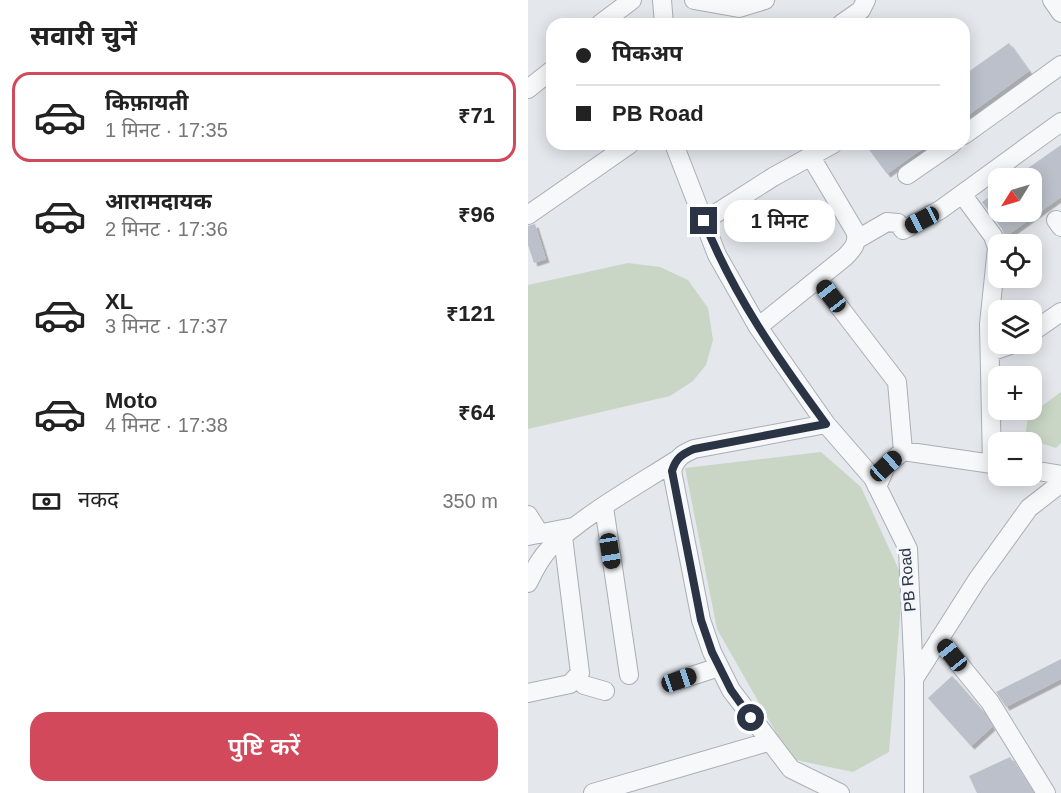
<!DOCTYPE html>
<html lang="hi">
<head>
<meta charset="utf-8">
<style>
  body { margin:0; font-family:Arial,"Noto Sans Devanagari",sans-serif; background:#f6f6f6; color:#222; height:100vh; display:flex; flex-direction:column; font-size:22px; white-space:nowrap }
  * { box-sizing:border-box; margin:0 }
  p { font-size:20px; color:#767676 }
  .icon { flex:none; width:33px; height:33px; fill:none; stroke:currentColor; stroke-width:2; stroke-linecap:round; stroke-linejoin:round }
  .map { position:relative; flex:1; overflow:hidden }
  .panel { display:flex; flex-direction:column; background:#fff; width:528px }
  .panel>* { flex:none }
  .guide { position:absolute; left:18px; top:18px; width:424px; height:132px; border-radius:18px; box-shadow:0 3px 15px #0003; display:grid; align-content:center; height:132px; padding:0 30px; background:#fff }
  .needle { width:39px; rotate:233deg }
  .tools { position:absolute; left:460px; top:168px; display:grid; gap:12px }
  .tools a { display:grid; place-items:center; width:54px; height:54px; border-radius:12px; background:#fff; box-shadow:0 3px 15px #0003; font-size:30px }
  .end { position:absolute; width:27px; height:27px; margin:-14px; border:8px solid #2b3445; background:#fff; box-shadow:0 0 0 3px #fff }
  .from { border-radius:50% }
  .bubble { position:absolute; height:42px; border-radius:18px; background:#fff; box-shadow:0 3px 15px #0003; font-size:20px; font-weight:600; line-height:42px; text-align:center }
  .car { position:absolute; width:18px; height:36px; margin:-18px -9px; border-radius:8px; box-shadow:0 0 4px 2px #0007; background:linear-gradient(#222 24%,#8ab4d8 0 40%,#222 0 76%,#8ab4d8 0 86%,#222 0) }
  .guide b { display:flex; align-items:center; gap:21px; height:57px; font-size:22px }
  .guide b+b { border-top:2px solid #e0e0e0 }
  .guide i { width:15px; height:15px; background:#222 }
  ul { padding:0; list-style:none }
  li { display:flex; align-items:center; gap:18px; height:90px; margin:0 12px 9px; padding:0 18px; border:3px solid transparent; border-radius:18px }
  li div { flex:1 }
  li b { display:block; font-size:22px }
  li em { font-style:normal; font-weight:600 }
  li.active { border-color:#d1495b }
  li>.icon { width:54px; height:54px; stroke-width:1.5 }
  h2 { padding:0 30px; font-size:27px; line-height:72px }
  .pay { display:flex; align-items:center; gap:15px; height:66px; padding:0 30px; font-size:22px }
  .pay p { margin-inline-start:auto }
  .button { display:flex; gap:12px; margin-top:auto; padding:12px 30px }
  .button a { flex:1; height:69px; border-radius:18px; background:#d1495b; color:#fff; font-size:24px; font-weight:600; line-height:69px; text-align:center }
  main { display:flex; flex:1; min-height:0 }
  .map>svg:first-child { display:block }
  .green { fill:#c9d6c5 }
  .building { fill:#bbc0ca; filter:url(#shadow) }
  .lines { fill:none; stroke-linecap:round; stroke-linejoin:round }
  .minor-casing { stroke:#a9aeb7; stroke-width:20 }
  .minor { stroke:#f7f8fa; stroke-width:18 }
  .route { stroke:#2b3445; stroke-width:8 }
  .labels { text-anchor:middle; stroke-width:6; stroke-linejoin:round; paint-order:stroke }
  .street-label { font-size:16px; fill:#2b3445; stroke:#f4f6f9 }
</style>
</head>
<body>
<main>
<section class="panel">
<h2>सवारी चुनें</h2>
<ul>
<li class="active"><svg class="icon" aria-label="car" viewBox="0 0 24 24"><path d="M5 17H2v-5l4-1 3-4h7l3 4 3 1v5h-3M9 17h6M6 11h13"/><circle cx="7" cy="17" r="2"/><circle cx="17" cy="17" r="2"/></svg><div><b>किफ़ायती</b><p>1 मिनट · 17:35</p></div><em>₹71</em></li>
<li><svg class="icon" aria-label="car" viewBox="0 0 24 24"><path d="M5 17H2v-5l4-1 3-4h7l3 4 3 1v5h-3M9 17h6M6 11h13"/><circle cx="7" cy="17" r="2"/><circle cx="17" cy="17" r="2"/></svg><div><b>आरामदायक</b><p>2 मिनट · 17:36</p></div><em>₹96</em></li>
<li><svg class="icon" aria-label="car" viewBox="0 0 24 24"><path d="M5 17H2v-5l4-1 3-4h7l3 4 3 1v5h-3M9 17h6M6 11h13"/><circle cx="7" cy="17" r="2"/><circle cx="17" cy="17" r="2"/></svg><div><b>XL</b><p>3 मिनट · 17:37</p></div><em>₹121</em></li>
<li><svg class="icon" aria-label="car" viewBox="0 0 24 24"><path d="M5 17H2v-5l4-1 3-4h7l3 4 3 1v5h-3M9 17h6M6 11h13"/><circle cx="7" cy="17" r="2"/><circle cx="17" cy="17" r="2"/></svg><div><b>Moto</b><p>4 मिनट · 17:38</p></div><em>₹64</em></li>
</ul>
<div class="pay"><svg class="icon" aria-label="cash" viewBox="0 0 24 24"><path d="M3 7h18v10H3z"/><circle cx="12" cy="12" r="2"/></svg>नकद<p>350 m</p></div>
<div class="button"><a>पुष्टि करें</a></div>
</section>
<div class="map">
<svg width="533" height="793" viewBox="0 0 533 793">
  <defs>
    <filter id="shadow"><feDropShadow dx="3.5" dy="3.5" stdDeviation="0" flood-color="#0004"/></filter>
  </defs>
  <rect width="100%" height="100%" fill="#e4e7ec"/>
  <path class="green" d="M100,263L132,267L160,280L180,308L185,340L178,365L165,381L142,396L0,429V285Z
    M533,392V443L528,448L497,438L500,416Z
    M293,452L333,487L375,579L361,752L325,772L263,759L189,629L157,468Z"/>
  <path class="building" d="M481,43L501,71L436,118V75Z
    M337,144H401L359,174Z
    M533,145V197L477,237L474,229L454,202L471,190V212H504V178H486Z
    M7,224L18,259L6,263L0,245V226Z
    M533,659V679L478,707L468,692Z
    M424,676L453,709L464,727L443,746L400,698Z
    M482,757L505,793H449L441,776Z"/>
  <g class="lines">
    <g class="minor-casing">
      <path id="minor" d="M134,0L136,24
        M166,0L211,8L237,0
        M524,0L533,13
        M72,24L104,0
        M313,24L333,10L338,0
        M0,89L24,70
        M436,135L533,65
        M146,144L189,255L230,327L298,424L345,478L380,549L386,679V793
        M379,175L424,144
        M434,194L465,236L469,248L461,324L464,464
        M0,215L102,144
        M528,220L533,227
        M176,221L245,177L305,144
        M328,240L359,222L370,223L375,230L412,210L533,122
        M290,279L369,382L375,451
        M230,327L317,257C325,249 331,242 327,231L283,157
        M504,332L533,312
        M462,352L485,344
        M298,424L166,449C154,454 148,458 144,471L173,620L184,652L203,690L263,769L312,793
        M504,470L533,475
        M349,487L358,466L375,451L471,465
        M76,507L101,675
        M0,515L12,534
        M0,536L45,527
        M0,583C6,571 12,558 22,548C54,516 108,486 147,461
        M411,639L462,702L518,793
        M49,678L56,685L77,691
        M386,679L449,580L501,508L533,483
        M151,680L191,667
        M0,693L42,684L52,673L35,537
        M65,793L240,742"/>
    </g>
    <use href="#minor" class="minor"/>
  </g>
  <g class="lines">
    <path class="route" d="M176,221C205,295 251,360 298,424L166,449C154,454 148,458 144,471L173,620L184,652L203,690L223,718"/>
  </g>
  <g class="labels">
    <g class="street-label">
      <text transform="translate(379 580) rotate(-95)" y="6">PB Road</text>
    </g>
  </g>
</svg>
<div class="tools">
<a><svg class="needle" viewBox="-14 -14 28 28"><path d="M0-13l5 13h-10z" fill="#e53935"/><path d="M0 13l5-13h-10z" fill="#767676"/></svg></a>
<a><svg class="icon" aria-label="locate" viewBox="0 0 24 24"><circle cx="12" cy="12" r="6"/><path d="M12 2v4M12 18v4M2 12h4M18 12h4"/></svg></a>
<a><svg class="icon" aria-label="layers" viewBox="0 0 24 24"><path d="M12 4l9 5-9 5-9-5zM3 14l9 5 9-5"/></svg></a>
<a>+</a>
<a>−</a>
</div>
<i class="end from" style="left:223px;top:718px"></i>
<i class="end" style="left:176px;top:221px"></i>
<div class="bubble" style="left:196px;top:200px;width:111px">1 मिनट</div>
<i class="car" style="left:394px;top:220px;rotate:242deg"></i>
<i class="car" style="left:303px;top:296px;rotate:322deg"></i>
<i class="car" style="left:358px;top:466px;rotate:48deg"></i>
<i class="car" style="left:82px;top:551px;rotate:171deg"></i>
<i class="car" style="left:424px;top:655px;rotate:321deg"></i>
<i class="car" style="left:151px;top:680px;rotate:71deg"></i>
<div class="guide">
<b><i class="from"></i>पिकअप</b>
<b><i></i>PB Road</b>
</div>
</div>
</main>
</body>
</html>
